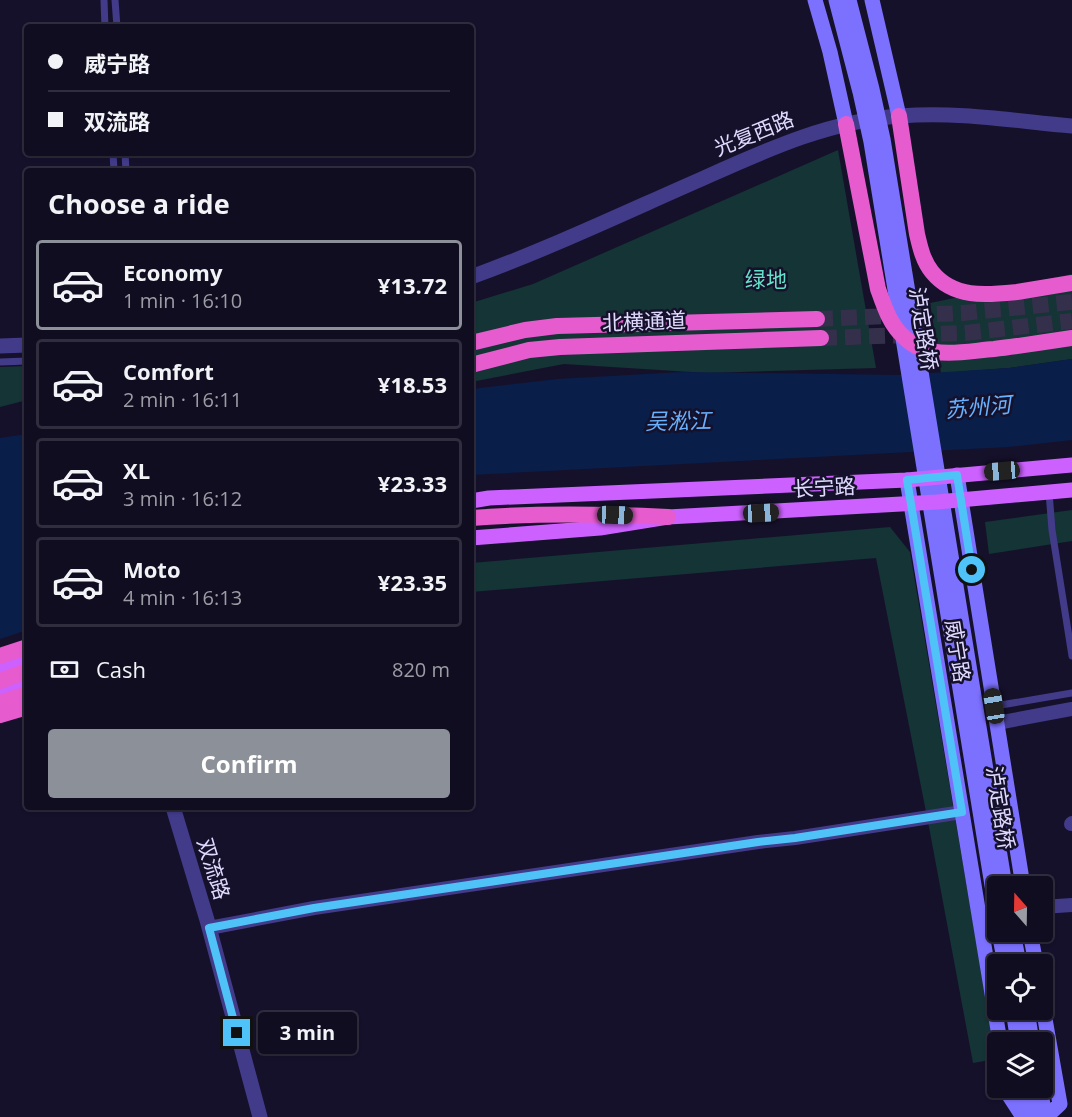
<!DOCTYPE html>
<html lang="en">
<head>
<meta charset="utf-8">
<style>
  body { margin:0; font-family:"Open Sans","Noto Sans SC",sans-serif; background:#191629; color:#f1f3f6; height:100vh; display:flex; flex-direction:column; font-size:22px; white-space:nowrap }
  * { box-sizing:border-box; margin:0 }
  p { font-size:20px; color:#9c9ca5 }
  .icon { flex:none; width:33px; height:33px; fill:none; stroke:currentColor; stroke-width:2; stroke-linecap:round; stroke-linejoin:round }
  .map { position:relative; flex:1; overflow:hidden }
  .side { position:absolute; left:24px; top:168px; width:450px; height:642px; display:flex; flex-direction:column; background:#100d20; border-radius:6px; box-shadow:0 2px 4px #0004,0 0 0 2px #302d3e }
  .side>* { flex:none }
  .banner { position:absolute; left:24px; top:24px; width:450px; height:132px; border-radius:6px; box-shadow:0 2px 4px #0004,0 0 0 2px #302d3e; display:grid; align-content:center; height:132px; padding:0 24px; background:#100d20 }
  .needle { width:39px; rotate:340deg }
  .controls { position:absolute; left:987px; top:876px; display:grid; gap:12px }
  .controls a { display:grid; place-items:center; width:66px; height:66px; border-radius:6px; background:#100d20; box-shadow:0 2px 4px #0004,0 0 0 2px #302d3e; font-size:30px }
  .end { position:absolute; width:27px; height:27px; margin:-14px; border:8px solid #4fc3f7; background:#111; box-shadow:0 0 0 3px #111 }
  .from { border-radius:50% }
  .bubble { position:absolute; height:42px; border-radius:6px; background:#100d20; box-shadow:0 2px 4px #0004,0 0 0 2px #302d3e; font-size:20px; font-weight:700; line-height:42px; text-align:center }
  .car { position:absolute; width:18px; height:36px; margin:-18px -9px; border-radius:8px; box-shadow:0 0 4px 2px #0007; background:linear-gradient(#222 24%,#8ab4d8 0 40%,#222 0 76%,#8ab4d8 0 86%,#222 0) }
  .banner b { display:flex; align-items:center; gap:21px; height:57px; font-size:22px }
  .banner b+b { border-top:2px solid #302d3e }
  .banner i { width:15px; height:15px; background:#f1f3f6 }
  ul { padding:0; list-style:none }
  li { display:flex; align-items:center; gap:18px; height:90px; margin:0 12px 9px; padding:0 12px; border:3px solid #302d3e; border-radius:6px }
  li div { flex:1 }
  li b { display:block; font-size:22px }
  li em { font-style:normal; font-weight:700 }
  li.on { border-color:#8c9099 }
  li>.icon { width:54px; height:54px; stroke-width:1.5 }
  h2 { padding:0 24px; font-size:27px; line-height:72px }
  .pay { display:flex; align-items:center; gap:15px; height:66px; padding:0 24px; font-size:22px }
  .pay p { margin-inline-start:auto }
  .button { display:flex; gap:12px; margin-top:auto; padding:12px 24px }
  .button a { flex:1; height:69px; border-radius:6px; background:#8c9099; color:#fff; font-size:24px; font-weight:700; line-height:69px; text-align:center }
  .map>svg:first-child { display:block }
  .green { fill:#143435 }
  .water { fill:#0a1e4a }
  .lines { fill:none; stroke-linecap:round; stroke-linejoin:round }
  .trunk-tunnel { stroke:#342f4b; stroke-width:16; stroke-dasharray:16 8; stroke-linecap:butt }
  .service { stroke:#423b8a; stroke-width:7 }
  .minor { stroke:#423b8a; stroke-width:14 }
  .tertiary { stroke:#423b8a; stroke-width:15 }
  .secondary { stroke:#7c71ff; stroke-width:15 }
  .primary { stroke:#cc61ff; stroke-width:15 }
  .trunk { stroke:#e65bce; stroke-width:16 }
  .route { stroke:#4fc3f7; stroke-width:8 }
  .labels { text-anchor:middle; stroke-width:5; stroke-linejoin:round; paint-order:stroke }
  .street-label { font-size:21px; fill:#e0daff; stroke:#16112b }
  .park-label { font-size:21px; fill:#64e2c9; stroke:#16112b }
  .water-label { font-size:22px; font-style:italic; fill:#68b1ff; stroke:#16112b }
</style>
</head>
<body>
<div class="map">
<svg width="1072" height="1117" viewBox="0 0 1072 1117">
  <rect width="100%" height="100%" fill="#16112b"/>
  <path class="green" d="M838,150L876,368L707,373L564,364L471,382V303L533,284Z
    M1072,274V359L1009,368L941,373L930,303Z
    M27,366V400L0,407V367Z
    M1072,510V541L989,554L985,522Z
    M890,527L910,552L996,1059L973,1063L929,827L876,558L471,592V563Z"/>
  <path class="water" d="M1072,359V440L1008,447L471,475V390L480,388L558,379L682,372L899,375L1009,368Z
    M27,434V630L0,639V438Z"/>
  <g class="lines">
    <path class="trunk-tunnel" d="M817,319L963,313L1072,302
      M821,338L965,333L1072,321"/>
    <path class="service" d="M104,0L105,27
      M115,0L117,27
      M113,153L114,171
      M125,153L126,171
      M0,362L27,361
      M1049,492L1052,530L1072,656
      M995,706L1072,693"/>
    <path class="minor" d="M997,723L1072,709
      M1071,824L1072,823
      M1042,907L1072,905
      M209,928L314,908L758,842L795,838L962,812"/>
    <path class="tertiary" d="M471,277C548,249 622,214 697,181C762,152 827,121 900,116C957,111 1015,121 1072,126
      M0,346L27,345
      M173,807L207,920L260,1117"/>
    <path class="secondary" d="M815,0L830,52L846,124
      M836,0L860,92L871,142L998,922
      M849,0L872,89L883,139L1005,886
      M872,0L899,116
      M957,475L1023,886
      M907,480L1000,1042
      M999,932L1005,964
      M1013,932L1019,964
      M1030,932L1036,964
      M1042,1002L1060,1104L1046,1117
      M1013,1010L1018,1042
      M1027,1010L1032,1042
      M1007,1088L1008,1094L1023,1117
      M1026,1088L1031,1117
      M1038,1117L1043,1105L1040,1088"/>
    <path class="primary" d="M471,501L489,498L907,480L1072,465
      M471,538L600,528L668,517L937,502L1072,490
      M0,666L27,657
      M0,694L27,686"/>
    <path class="trunk" d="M899,116L917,234C920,247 923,261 932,272C954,299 987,295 1017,292C1036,289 1054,286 1072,283
      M846,124L878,289C884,306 890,325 904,337C908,341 915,346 920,348C943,357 969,351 994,349C1020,346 1046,342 1072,338
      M471,343L525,330L557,326L817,319
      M471,365L529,350L560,347L821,338
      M471,518C537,513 602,514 668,517
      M0,656L27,647
      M0,681L27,671
      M0,703L27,694
      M0,715L27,707"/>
  </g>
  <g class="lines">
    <path class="route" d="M237,1033L209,928L314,908L758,842L795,838L962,812L907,480L957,475L972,570"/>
  </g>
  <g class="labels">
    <g class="street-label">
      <text transform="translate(754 134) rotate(-22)" y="7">光复西路</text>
      <text transform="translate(644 322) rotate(-2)" y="7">北横通道</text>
      <text transform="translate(923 329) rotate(81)" y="7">泸定路桥</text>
      <text transform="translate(824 488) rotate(-3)" y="7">长宁路</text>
      <text transform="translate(957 651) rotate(81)" y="7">威宁路</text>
      <text transform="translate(1000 808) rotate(81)" y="7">泸定路桥</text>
      <text transform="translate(213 869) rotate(73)" y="7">双流路</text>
    </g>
    <g class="park-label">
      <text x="766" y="287">绿地</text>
    </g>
    <g class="water-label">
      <text transform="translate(978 407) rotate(-5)" y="8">苏州河</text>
      <text transform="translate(678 421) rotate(-1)" y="8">吴淞江</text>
    </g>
  </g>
</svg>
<div class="controls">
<a><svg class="needle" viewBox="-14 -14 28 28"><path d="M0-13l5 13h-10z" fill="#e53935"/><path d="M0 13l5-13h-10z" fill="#9c9ca5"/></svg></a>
<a><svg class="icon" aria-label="locate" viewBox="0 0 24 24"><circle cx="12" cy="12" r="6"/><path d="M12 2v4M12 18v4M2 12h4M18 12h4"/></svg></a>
<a><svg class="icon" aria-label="layers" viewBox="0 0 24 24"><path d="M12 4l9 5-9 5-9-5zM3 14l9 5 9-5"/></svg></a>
</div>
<i class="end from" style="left:972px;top:570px"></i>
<i class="end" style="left:237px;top:1033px"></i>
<div class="bubble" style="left:258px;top:1012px;width:99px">3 min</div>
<i class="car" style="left:1002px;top:471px;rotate:265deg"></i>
<i class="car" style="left:761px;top:513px;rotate:87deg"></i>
<i class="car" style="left:615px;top:515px;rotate:92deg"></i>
<i class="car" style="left:994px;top:706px;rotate:351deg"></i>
<div class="banner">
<b><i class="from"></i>威宁路</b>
<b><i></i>双流路</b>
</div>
<section class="side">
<h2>Choose a ride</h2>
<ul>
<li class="on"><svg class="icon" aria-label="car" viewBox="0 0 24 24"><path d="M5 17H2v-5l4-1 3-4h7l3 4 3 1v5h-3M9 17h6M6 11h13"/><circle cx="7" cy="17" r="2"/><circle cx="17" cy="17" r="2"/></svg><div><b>Economy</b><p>1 min · 16:10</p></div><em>¥13.72</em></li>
<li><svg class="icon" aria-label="car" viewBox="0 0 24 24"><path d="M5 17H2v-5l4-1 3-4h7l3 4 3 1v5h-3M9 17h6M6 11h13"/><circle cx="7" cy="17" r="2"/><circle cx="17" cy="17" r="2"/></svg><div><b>Comfort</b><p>2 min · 16:11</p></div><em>¥18.53</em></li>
<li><svg class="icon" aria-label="car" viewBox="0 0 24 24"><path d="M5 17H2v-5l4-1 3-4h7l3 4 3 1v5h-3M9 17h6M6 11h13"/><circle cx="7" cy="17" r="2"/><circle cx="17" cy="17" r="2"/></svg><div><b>XL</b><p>3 min · 16:12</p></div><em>¥23.33</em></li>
<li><svg class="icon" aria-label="car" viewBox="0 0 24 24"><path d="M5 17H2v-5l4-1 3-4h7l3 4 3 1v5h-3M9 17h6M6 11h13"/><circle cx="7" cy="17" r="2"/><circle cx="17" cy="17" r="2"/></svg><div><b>Moto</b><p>4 min · 16:13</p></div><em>¥23.35</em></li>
</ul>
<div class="pay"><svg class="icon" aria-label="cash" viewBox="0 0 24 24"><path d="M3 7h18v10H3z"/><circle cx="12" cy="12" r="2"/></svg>Cash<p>820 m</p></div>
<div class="button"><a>Confirm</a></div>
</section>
</div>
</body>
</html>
